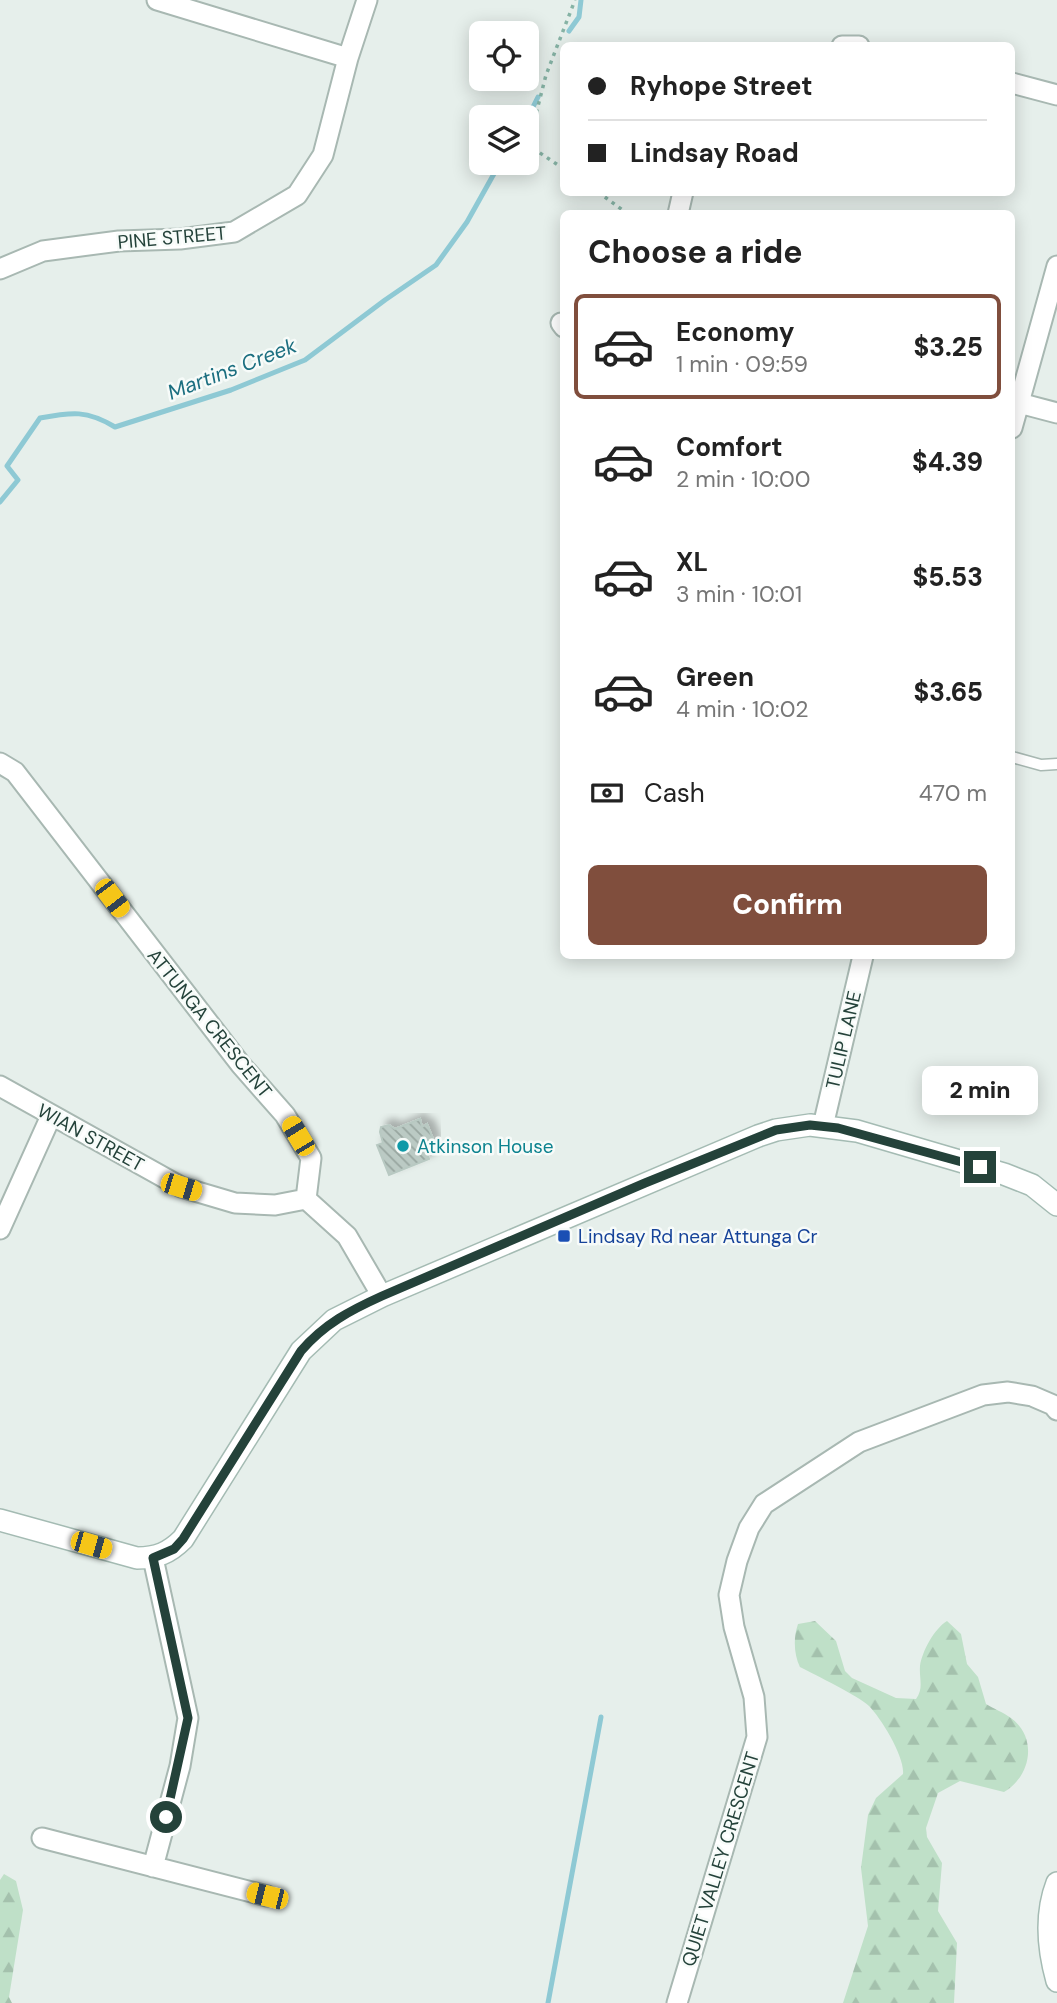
<!DOCTYPE html>
<html lang="en">
<head>
<meta charset="utf-8">
<style>
  body { margin:0; font-family:"DM Sans",sans-serif; background:#f6f6f6; color:#222; height:100vh; display:flex; flex-direction:column; font-size:26px; white-space:nowrap }
  * { box-sizing:border-box; margin:0 }
  p { font-size:23px; color:#767676 }
  .icon { flex:none; width:38px; height:38px; fill:none; stroke:currentColor; stroke-width:2; stroke-linecap:round; stroke-linejoin:round }
  .map { position:relative; flex:1; overflow:hidden }
  .drawer { position:absolute; left:560px; top:210px; width:455px; height:749px; display:flex; flex-direction:column; background:#fff; border-radius:10px; box-shadow:0 4px 18px #0003 }
  .drawer>* { flex:none }
  .top-card { position:absolute; left:560px; top:42px; width:455px; height:154px; border-radius:10px; box-shadow:0 4px 18px #0003; display:grid; align-content:center; height:154px; padding:0 28px; background:#fff }
  .controls { position:absolute; left:469px; top:21px; display:grid; gap:14px }
  .controls a { display:grid; place-items:center; width:70px; height:70px; border-radius:10px; background:#fff; box-shadow:0 4px 18px #0003; font-size:35px }
  .end { position:absolute; width:32px; height:32px; margin:-16px; border:9px solid #24423a; background:#fff; box-shadow:0 0 0 4px #fff }
  .from { border-radius:50% }
  .bubble { position:absolute; height:49px; border-radius:10px; background:#fff; box-shadow:0 4px 18px #0003; font-size:23px; font-weight:800; line-height:49px; text-align:center }
  .car { position:absolute; width:21px; height:42px; margin:-21px -10px; border-radius:9px; box-shadow:0 0 5px 2px #0007; background:linear-gradient(#f5c518 24%,#345 0 40%,#f5c518 0 76%,#345 0 86%,#f5c518 0) }
  .top-card b { display:flex; align-items:center; gap:24px; height:66px; font-size:26px }
  .top-card b+b { border-top:2px solid #e0e0e0 }
  .top-card i { width:18px; height:18px; background:#222 }
  ul { padding:0; list-style:none }
  li { display:flex; align-items:center; gap:21px; height:105px; margin:0 14px 10px; padding:0 14px; border:4px solid transparent; border-radius:10px }
  li div { flex:1 }
  li b { display:block; font-size:26px }
  li em { font-style:normal; font-weight:800 }
  li.current { border-color:#804e3d }
  li>.icon { width:63px; height:63px; stroke-width:1.5 }
  h2 { padding:0 28px; font-size:32px; line-height:84px }
  .pay { display:flex; align-items:center; gap:18px; height:77px; padding:0 28px; font-size:26px }
  .pay p { margin-inline-start:auto }
  .action { display:flex; gap:14px; margin-top:auto; padding:14px 28px }
  .action a { flex:1; height:80px; border-radius:10px; background:#804e3d; color:#fff; font-size:28px; font-weight:800; line-height:80px; text-align:center }
  .map>svg:first-child { display:block }
  .forest { fill:url(#forest-firs) }
  .lines { fill:none; stroke-linecap:round; stroke-linejoin:round }
  .stream { stroke:#8ec9d4; stroke-width:5 }
  .building { fill:url(#building-back-hatch); stroke:#b8c9c2; stroke-width:2; filter:url(#shadow) }
  .lane-casing { stroke:#a8b8b2; stroke-width:13 }
  .street-casing { stroke:#a8b8b2; stroke-width:23 }
  .secondary-casing { stroke:#a4bbb3; stroke-width:24 }
  .path { stroke:#86b3a5; stroke-width:3.5; stroke-dasharray:3.5 5; stroke-linecap:butt }
  .lane { stroke:#fff; stroke-width:10 }
  .street { stroke:#fff; stroke-width:19 }
  .secondary { stroke:#fff; stroke-width:21 }
  .route { stroke:#24423a; stroke-width:9 }
  .culture-dot { fill:#0f9aa8; stroke:#f7fbf9; stroke-width:2.5 }
  .transit-dot { fill:#1a4fb4; stroke:#f7fbf9; stroke-width:2.5 }
  .labels { text-anchor:middle; stroke-width:5; stroke-linejoin:round; paint-order:stroke }
  .street-label { font-size:19px; fill:#24423a; stroke:#f7fbf9 }
  .culture-label { font-size:19px; fill:#0d838f; stroke:#f7fbf9; text-anchor:start }
  .transit-label { font-size:19px; fill:#164399; stroke:#f7fbf9; text-anchor:start }
  .water-label { font-size:21px; font-style:italic; fill:#1c6f80; stroke:#f7fbf9 }
</style>
</head>
<body>
<div class="map">
<svg width="1057" height="2003" viewBox="0 0 1057 2003">
  <defs>
    <pattern id="forest-firs" width="22" height="20" patternUnits="userSpaceOnUse" patternTransform="scale(1.75)"><rect width="22" height="20" fill="#bfe0c8"/><path d="M5 1l3.5 6h-7zM16 11l3.5 6h-7z" fill="#a4c1ad"/></pattern>
    <pattern id="building-back-hatch" width="6" height="6" patternUnits="userSpaceOnUse" patternTransform="scale(1.75)"><rect width="6" height="6" fill="#bbcac4"/><path d="M-1 5l2 2M0 0l6 6M5-1l2 2" fill="none" stroke="#98a6a0"/></pattern>
    <filter id="shadow"><feDropShadow dx="6" dy="-6" stdDeviation="3.5" flood-color="#0004"/></filter>
  </defs>
  <rect width="100%" height="100%" fill="#e6efeb"/>
  <path class="forest" d="M815,1621L836,1641L845,1671L852,1678L896,1698L916,1699C924,1688 919,1679 920,1666C922,1651 935,1628 947,1621L961,1634L967,1664L978,1677L986,1704C994,1709 1003,1712 1011,1718C1038,1738 1031,1776 1004,1792L960,1781L938,1793L926,1828L927,1837L942,1863L938,1911L957,1943L954,2003H843L868,1926L861,1868L868,1815L876,1798L903,1774C905,1757 881,1718 869,1706C857,1695 817,1676 800,1667C794,1655 793,1638 798,1624Z
    M4,1874L16,1881L23,1910L9,1997L12,2003H0V1880Z"/>
  <g class="lines">
    <path class="stream" d="M569,31L579,17L581,0
      M527,119L538,97
      M0,502L18,480L7,466L40,418C72,412 87,410 115,427L231,390L305,360L385,300L436,265L467,222L500,163
      M548,2003L601,1717"/>
  </g>
  <path class="building" d="M420,1119L422,1127L427,1124L435,1144L425,1147L429,1159L389,1175L377,1145L383,1143L380,1132L381,1127L389,1125L395,1129Z"/>
  <g class="lines">
    <g class="lane-casing">
      <path id="lane" d="M1012,757L1041,765L1057,764"/>
    </g>
    <g class="street-casing">
      <path id="street" d="M157,0L348,58
        M842,46H859
        M1012,83L1057,95
        M678,214L683,192
        M0,269L43,251L119,241L180,239L234,232L297,195L323,155L348,58L367,0
        M561,323L564,327
        M1019,403L1057,413
        M1012,428L1057,266
        M0,763L15,772L241,1065L285,1115L311,1158L306,1199L347,1236L382,1296
        M0,1086L181,1187L235,1203L275,1205L306,1199
        M823,1126L863,956
        M0,1229L51,1116
        M153,1558L188,1718L180,1766L153,1867
        M42,1838L267,1896
        M677,2003L757,1737L754,1697L734,1627L729,1595L737,1561L749,1528L764,1504L859,1442L983,1395L1008,1392L1032,1396L1053,1405L1057,1410"/>
    </g>
    <g class="secondary-casing">
      <path id="secondary" d="M0,1520L137,1558C157,1558 169,1553 183,1539L301,1351L334,1320L382,1296L758,1136L776,1130L810,1125L857,1131L1004,1174L1032,1185L1057,1205
        M1057,1883C1045,1914 1048,1949 1057,1981"/>
    </g>
    <path class="path" d="M564,169L528,145L546,75L575,0
      M598,192L628,214"/>
    <use href="#lane" class="lane"/>
    <use href="#street" class="street"/>
    <use href="#secondary" class="secondary"/>
  </g>
  <g class="lines">
    <path class="route" d="M166,1817L188,1718L153,1558L174,1549L183,1539L301,1351C324,1324 351,1310 382,1296L645,1183L776,1130L810,1125L838,1128L980,1167"/>
  </g>
  <circle class="culture-dot" cx="403" cy="1146" r="7"/>
  <rect class="transit-dot" x="557" y="1229" width="14" height="14" rx="3.5"/>
  <g class="labels">
    <g class="street-label">
      <text transform="translate(172 237) rotate(-5)" y="7">PINE STREET</text>
      <text transform="translate(210 1023) rotate(51)" y="7">ATTUNGA CRESCENT</text>
      <text transform="translate(843 1040) rotate(-77)" y="7">TULIP LANE</text>
      <text transform="translate(91 1137) rotate(29)" y="7">WIAN STREET</text>
      <text transform="translate(720 1859) rotate(-73)" y="7">QUIET VALLEY CRESCENT</text>
    </g>
    <g class="culture-label">
      <text x="417" y="1153">Atkinson House</text>
    </g>
    <g class="transit-label">
      <text x="578" y="1243">Lindsay Rd near Attunga Cr</text>
    </g>
    <g class="water-label">
      <text transform="translate(232 369) rotate(-21)" y="7">Martins Creek</text>
    </g>
  </g>
</svg>
<div class="controls">
<a><svg class="icon" aria-label="locate" viewBox="0 0 24 24"><circle cx="12" cy="12" r="6"/><path d="M12 2v4M12 18v4M2 12h4M18 12h4"/></svg></a>
<a><svg class="icon" aria-label="layers" viewBox="0 0 24 24"><path d="M12 4l9 5-9 5-9-5zM3 14l9 5 9-5"/></svg></a>
</div>
<i class="end from" style="left:166px;top:1817px"></i>
<i class="end" style="left:980px;top:1167px"></i>
<div class="bubble" style="left:922px;top:1066px;width:116px">2 min</div>
<i class="car" style="left:112px;top:898px;rotate:143deg"></i>
<i class="car" style="left:298px;top:1136px;rotate:329deg"></i>
<i class="car" style="left:181px;top:1187px;rotate:107deg"></i>
<i class="car" style="left:91px;top:1545px;rotate:106deg"></i>
<i class="car" style="left:267px;top:1896px;rotate:284deg"></i>
<div class="top-card">
<b><i class="from"></i>Ryhope Street</b>
<b><i></i>Lindsay Road</b>
</div>
<section class="drawer">
<h2>Choose a ride</h2>
<ul>
<li class="current"><svg class="icon" aria-label="car" viewBox="0 0 24 24"><path d="M5 17H2v-5l4-1 3-4h7l3 4 3 1v5h-3M9 17h6M6 11h13"/><circle cx="7" cy="17" r="2"/><circle cx="17" cy="17" r="2"/></svg><div><b>Economy</b><p>1 min · 09:59</p></div><em>$3.25</em></li>
<li><svg class="icon" aria-label="car" viewBox="0 0 24 24"><path d="M5 17H2v-5l4-1 3-4h7l3 4 3 1v5h-3M9 17h6M6 11h13"/><circle cx="7" cy="17" r="2"/><circle cx="17" cy="17" r="2"/></svg><div><b>Comfort</b><p>2 min · 10:00</p></div><em>$4.39</em></li>
<li><svg class="icon" aria-label="car" viewBox="0 0 24 24"><path d="M5 17H2v-5l4-1 3-4h7l3 4 3 1v5h-3M9 17h6M6 11h13"/><circle cx="7" cy="17" r="2"/><circle cx="17" cy="17" r="2"/></svg><div><b>XL</b><p>3 min · 10:01</p></div><em>$5.53</em></li>
<li><svg class="icon" aria-label="car" viewBox="0 0 24 24"><path d="M5 17H2v-5l4-1 3-4h7l3 4 3 1v5h-3M9 17h6M6 11h13"/><circle cx="7" cy="17" r="2"/><circle cx="17" cy="17" r="2"/></svg><div><b>Green</b><p>4 min · 10:02</p></div><em>$3.65</em></li>
</ul>
<div class="pay"><svg class="icon" aria-label="cash" viewBox="0 0 24 24"><path d="M3 7h18v10H3z"/><circle cx="12" cy="12" r="2"/></svg>Cash<p>470 m</p></div>
<div class="action"><a>Confirm</a></div>
</section>
</div>
</body>
</html>
